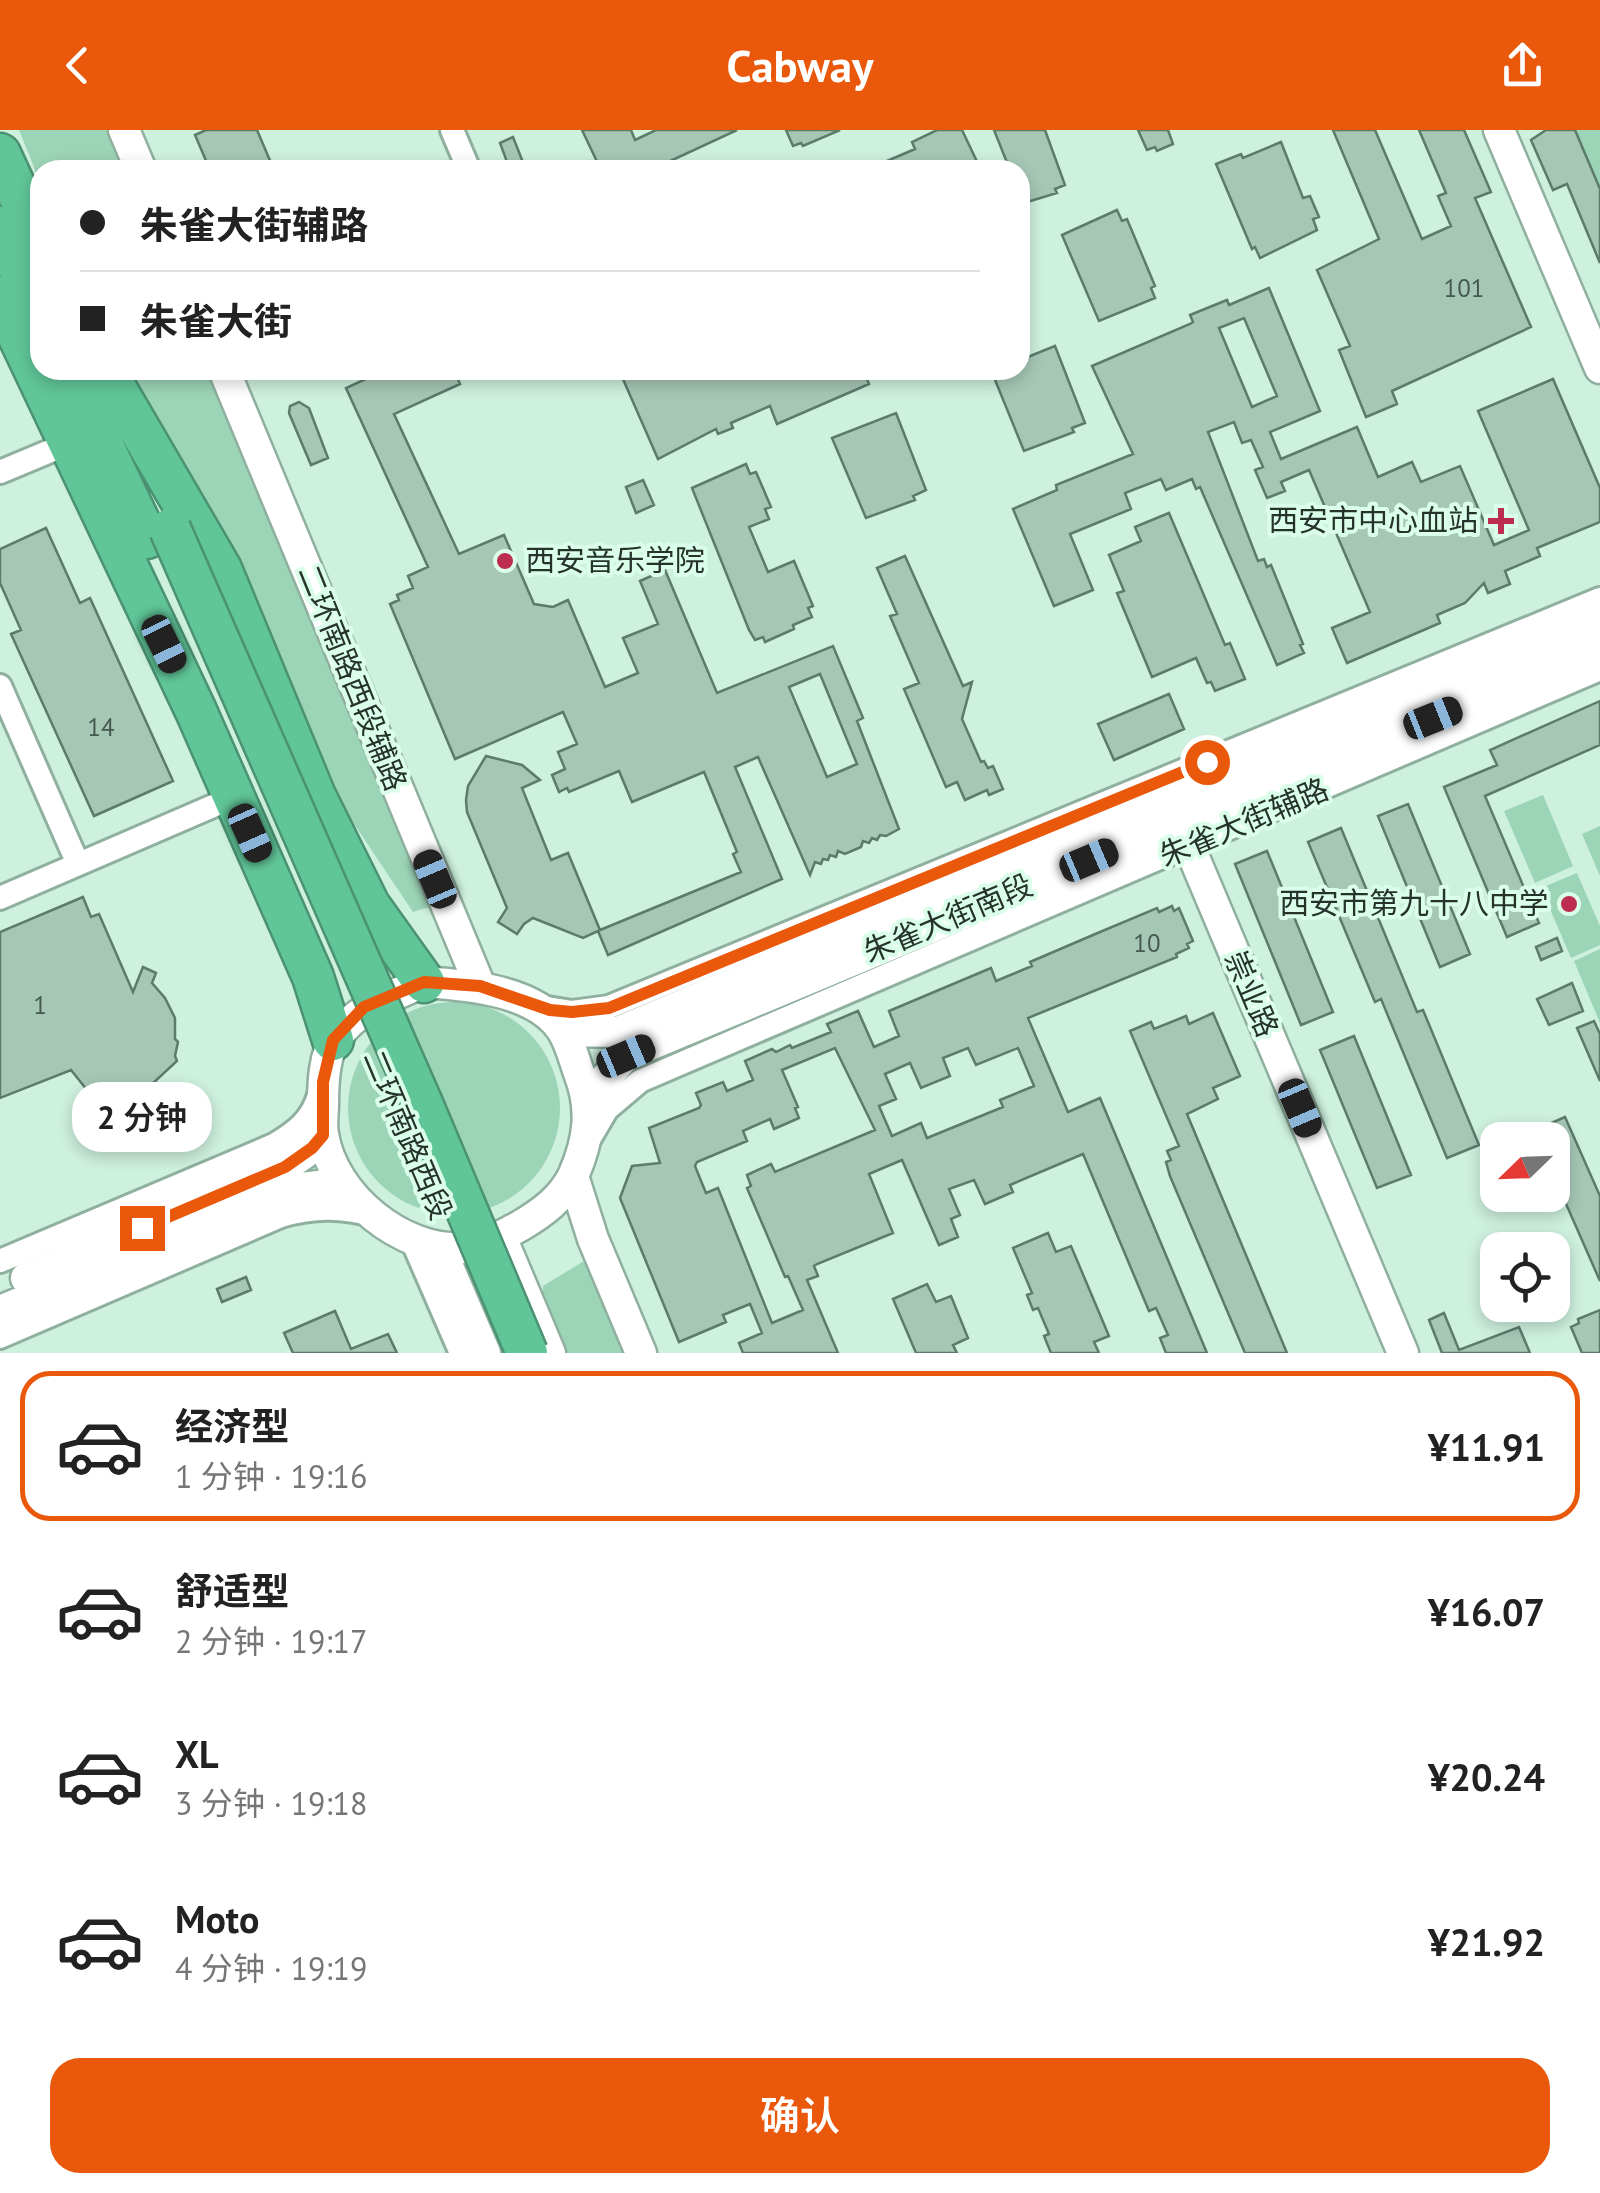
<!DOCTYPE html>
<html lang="zh">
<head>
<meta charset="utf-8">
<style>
  body { margin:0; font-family:"PT Sans","Noto Sans SC",sans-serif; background:#f6f6f6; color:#222; height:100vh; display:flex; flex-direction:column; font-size:38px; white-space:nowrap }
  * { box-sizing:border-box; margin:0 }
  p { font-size:32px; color:#767676 }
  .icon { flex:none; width:55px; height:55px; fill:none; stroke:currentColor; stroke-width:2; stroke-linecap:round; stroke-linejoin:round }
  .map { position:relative; height:1223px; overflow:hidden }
  .panel { display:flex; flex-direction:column; background:#fff; flex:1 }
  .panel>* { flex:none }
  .banner { position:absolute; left:30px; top:30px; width:1000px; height:220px; border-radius:30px; box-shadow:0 5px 15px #0003; display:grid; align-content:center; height:220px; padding:0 50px; background:#fff }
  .needle { width:65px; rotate:247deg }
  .fabs { position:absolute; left:1480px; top:992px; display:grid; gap:20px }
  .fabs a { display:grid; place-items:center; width:90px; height:90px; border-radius:20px; background:#fff; box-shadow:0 5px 15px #0003; font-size:50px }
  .end { position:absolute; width:45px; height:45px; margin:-22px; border:12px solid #ea580c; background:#fff; box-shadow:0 0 0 5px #fff }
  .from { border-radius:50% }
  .bubble { position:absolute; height:70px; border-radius:30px; background:#fff; box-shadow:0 5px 15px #0003; font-size:32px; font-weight:600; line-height:70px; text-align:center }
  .car { position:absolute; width:30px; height:60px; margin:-30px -15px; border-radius:12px; box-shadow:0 0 8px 2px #0007; background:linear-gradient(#222 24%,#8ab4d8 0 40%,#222 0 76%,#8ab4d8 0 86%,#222 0) }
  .banner b { display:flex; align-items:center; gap:35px; height:95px; font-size:38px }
  .banner b+b { border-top:2px solid #e0e0e0 }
  .banner i { width:25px; height:25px; background:#222 }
  ul { padding:18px 0 0; list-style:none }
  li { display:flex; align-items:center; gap:30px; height:150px; margin:0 20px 15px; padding:0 30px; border:5px solid transparent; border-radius:30px }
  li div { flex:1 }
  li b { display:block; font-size:38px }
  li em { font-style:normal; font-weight:600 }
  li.selected { border-color:#ea580c }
  li>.icon { width:90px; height:90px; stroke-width:1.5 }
  .primary-button { display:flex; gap:20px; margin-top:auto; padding:20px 50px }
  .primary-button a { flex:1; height:115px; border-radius:30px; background:#ea580c; color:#fff; font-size:40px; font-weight:600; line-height:115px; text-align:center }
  header { display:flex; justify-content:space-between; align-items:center; height:130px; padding:0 50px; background:#ea580c; color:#fff; font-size:45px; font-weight:600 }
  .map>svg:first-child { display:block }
  .green { fill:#9cd4b7 }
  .building { fill:#a6c7b6; stroke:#5b7b6b; stroke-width:2.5; fill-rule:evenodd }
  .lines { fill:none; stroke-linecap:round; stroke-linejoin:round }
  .street-casing { stroke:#8fb09e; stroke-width:28 }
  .secondary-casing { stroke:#8fb09e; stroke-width:35 }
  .highway-casing { stroke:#4b9272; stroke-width:45 }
  .street { stroke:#fff; stroke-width:22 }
  .secondary { stroke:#fff; stroke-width:30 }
  .highway { stroke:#60c598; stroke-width:40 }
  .highway-bridge-casing { stroke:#4b9272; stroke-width:45; stroke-linecap:butt }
  .highway-bridge { stroke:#60c598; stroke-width:40 }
  .route { stroke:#ea580c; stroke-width:12 }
  .poi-dot { fill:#bd2d50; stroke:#dbfeeb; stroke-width:4 }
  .labels { text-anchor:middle; stroke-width:8; stroke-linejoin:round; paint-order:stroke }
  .number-label { font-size:25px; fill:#45584e }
  .poi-label { font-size:30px; fill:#25332c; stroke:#dbfeeb; text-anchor:end }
  .street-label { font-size:30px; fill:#25332c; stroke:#dbfeeb }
</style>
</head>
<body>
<header><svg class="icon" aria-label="back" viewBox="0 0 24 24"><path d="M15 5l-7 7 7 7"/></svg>Cabway<svg class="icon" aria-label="share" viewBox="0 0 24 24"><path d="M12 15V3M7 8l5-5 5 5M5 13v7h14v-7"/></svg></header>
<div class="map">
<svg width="1600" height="1223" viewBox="0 0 1600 1223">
  <rect width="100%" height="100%" fill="#cef0de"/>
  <path class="green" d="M19,0H107L123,40H40V52Z
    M1575,0H1600V59Z
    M126,240H207L288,426L432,776L413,782L330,658Z
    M1543,665L1573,736L1535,753L1504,681Z
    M1600,696V746L1582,704Z
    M1577,743L1600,796V815L1571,828L1541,758Z
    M1600,819V893L1574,831Z
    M348 978a106 106 0 1 1 212 0a106 106 0 1 1-212 0Z
    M584,1131L624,1223H557L542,1187L543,1156Z"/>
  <path class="building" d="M206,0H257L274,40H210L195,5Z
    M582,0H631L635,10L656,0H737L651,40H601Z
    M786,0H840L803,16L801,13L793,16Z
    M937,0H962L981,40H866L915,19L912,12Z
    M994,0H1045L1065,55L1055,59L1057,63L1024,73L1020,64V40H1010Z
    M1138,0H1168L1173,14L1157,21L1155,17L1147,20Z
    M1333,0H1375L1422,109L1451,96L1438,66L1446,63L1419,0H1464L1491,62L1475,68L1531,197L1392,261L1397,274L1366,287L1339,220L1350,216L1317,140L1379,109Z
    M1546,0H1575L1600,59V133L1567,54L1553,60L1531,10Z
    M513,7L526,40H510L500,13Z
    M1281,12L1303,68L1310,66L1319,87L1313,89L1317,100L1260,128L1255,117L1252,119L1216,34L1241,24L1243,28Z
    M1117,80L1122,91L1127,89L1155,156L1151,158L1155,168L1099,191L1062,105Z
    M1269,158L1320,281L1270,302L1281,329L1357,297L1378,347L1412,332L1421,352L1460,336L1494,415L1529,400L1478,281L1553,249L1600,358V392L1537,418L1540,426L1505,441L1510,454L1488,463L1484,453L1465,473L1437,485L1440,493L1347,533L1332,498L1370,482L1309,340L1281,352L1285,361L1267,368L1255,340L1263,337L1251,310L1242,313L1234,292L1208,302L1258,431L1264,429L1267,437L1271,435L1303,514L1300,515L1304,523L1277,535L1200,357L1196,359L1192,349L1166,360L1161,349L1125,363L1131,379L1070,404L1093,460L1054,476L1013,379L1057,360L1056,355L1133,324L1092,236L1190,194L1193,192L1190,185L1227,170L1229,175ZM1244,188L1277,266L1252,277L1219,198Z
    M1055,216L1085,293L1072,298L1074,302L1024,321L991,240H1020V230Z
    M385,240H454L460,254L394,284L459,424L504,405L534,474L553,477L568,470L605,557L638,543L623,508L658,494L640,451L665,440L717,563L833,516L863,588L857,591L899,699L886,706L880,705L877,710L872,708L869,713L863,711L861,717L845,724L838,721L836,727L830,725L828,730L823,729L821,734L815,732L810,745L758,627L735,637L782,749L608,825L598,801L583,808L533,788L524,794L517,804L498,792L507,778L467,682L466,670L468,656L486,626L522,635L540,650L522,658L551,730L568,723L600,800L741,742L733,724L737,722L704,642L632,672L619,641L569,662L567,658L559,662L552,645L565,639L558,622L577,614L563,582L455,629L390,474L399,470L397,465L413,458L408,446L428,437L346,258ZM820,544L857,634L827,647L789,557Z
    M619,240H806L809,246L822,240H863L869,254L777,294L770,276L731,293L733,298L718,304L716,299L658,329Z
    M299,272L309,278L328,328L311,335L289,283L290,276Z
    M896,283L926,360L913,366L915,370L866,388L832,308Z
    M746,334L750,344L756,342L771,377L765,379L769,389L749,397L768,442L794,431L813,476L808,478L812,487L793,495L794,499L765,512L763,507L755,510L749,500L692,358Z
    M643,350L654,375L636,383L626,357Z
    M1169,383L1225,515L1230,513L1245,549L1215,561L1211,552L1207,553L1196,528L1152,547L1117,463L1124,461L1109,425L1141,411L1135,397Z
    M46,398L80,473L90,468L173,651L94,686L11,504L21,500L0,453V419Z
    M905,426L963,556L972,552L962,589L981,632L984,631L988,638L993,636L1003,659L989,665L987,660L965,670L957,652L946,657L904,559L919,553L890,486L897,484L877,438Z
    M1169,564L1184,599L1114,630L1098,594Z
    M1600,571V615L1485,666L1539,793L1507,807L1444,657L1497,635L1490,620Z
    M1408,674L1470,824L1440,837L1378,686Z
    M1341,698L1417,882L1423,880L1479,1015L1447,1028L1381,869L1375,872L1308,712Z
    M1267,721L1333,882L1301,895L1235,734Z
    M83,767L91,787L99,784L133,862L143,837L156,843L152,853L165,868L175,888V909L178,912L175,926L177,931L150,956L126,968L105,970L100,983L90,987L86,978L91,965L71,940L0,968V802Z
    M1172,776L1174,781L1179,778L1193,811L1187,814L1189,818L1176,824L1177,827L1028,888L1068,982L1100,968L1207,1223H1166L1160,1208L1168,1205L1156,1178L1149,1181L1083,1024L1010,1055L1013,1062L985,1074L974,1050L949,1059L960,1085L951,1089L958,1107L939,1115L902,1030L869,1044L893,1103L817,1134L814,1136L818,1146L807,1150L838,1223H743L739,1213L762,1203L750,1174L723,1185L726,1192L679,1212L620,1068L632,1036L660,1033L649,998L699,978L701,975L696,963L723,952L727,961L753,950L745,931L772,919L776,922L790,915L792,918L831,902L827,894L858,881L874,917L899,906L889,881L991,838L996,851L1032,836L1030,832L1100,802L1157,778L1159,782ZM835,918L875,1000L775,1042L771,1034L747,1045L751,1056L747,1058L785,1147L788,1146L803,1180L772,1193L718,1058L706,1063L695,1036L697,1032L747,1011L743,1001L770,989L774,999L799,988L795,978L798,977L782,940ZM968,918L976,935L1018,918L1034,956L1000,970L1003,977L927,1008L921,993L892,1006L879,976L896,969L885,944L910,933L921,958L950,946L943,928Z
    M1557,808L1562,821L1541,830L1536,817Z
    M1572,853L1583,881L1549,895L1537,869Z
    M1213,883L1240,946L1213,958L1218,969L1187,984L1287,1223H1245L1170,1046L1166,1032L1171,1030L1167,1021L1179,1016L1130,901L1151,892L1154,899L1186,886L1189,894Z
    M1594,891L1600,904V951L1577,898Z
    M1354,906L1411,1045L1377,1058L1320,920Z
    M1565,987L1600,1066V1151L1552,1042V1010H1513Z
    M1048,1103L1056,1122L1071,1116L1109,1206L1094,1212L1099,1223H1051L1044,1206L1049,1204L1038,1178L1033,1180L1027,1165L1032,1163L1013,1118Z
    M246,1147L251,1160L222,1172L217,1159Z
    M927,1154L936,1172L951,1166L968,1208L953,1215L957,1223H916L893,1169Z
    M1600,1180V1223H1582L1571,1197L1579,1193L1578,1189Z
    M335,1181L351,1219L388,1204L397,1223H293L284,1203Z
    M1444,1183L1459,1220L1519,1197L1530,1223H1442L1429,1190Z"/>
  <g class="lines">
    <g class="street-casing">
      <path id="street" d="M452,0L469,40
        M0,342L67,314
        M0,556L78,734
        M0,768L234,667
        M535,876L572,882L609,877L1600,469
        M587,1013L607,979L640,951L1600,539
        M411,1108L461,1223
        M0,1131L274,1015C296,1002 312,990 319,965
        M0,1207L281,1086C313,1076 343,1076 375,1086"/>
    </g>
    <g class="secondary-casing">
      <path id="secondary" d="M124,0L141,40
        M1499,0L1600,238
        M224,240L480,856
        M1171,673L1403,1223
        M424,852C467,855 536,860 562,900C570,912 574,929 579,943C593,979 589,1009 574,1044C563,1068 542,1083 520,1096C503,1105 484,1117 464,1118C402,1123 332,1065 323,1004C321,995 323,983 323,974C323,954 324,924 336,908C358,877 390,867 424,852Z
        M563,901L618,902L1600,490
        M589,967L626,925L1600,518
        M573,1046L593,1109L641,1223
        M501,1107L550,1223
        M440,1118L485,1223
        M26,1148L285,1037L312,1018L323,1005
        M0,1181L295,1059L326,1055L347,1062"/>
    </g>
    <g class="highway-casing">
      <path id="highway" d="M0,24L40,111
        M0,97L40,184
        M0,167L196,581L313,847L333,910
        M67,240L147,408
        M105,240L221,439L315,666L369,775L424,852"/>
    </g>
    <use href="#street" class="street"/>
    <use href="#secondary" class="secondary"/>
    <use href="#highway" class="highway"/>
    <g class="highway-bridge-casing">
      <path id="highway-bridge" d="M170,399L423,976L527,1223"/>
    </g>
    <use href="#highway-bridge" class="highway-bridge"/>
  </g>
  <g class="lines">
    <path class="route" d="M142,1098L285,1037L312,1018L323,1005V952L333,910L364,877L424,852L480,856L550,880L572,882L609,878L1207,632"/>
  </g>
  <g class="poi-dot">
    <path d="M1496 376h10v10h10v10h-10v10h-10v-10h-10v-10h10z"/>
    <circle cx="505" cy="431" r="10"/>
    <circle cx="1569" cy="774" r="10"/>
  </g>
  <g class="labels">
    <g class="number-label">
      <text x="1464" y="167">101</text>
      <text x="101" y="606">14</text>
      <text x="1147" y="822">10</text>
      <text x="40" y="884">1</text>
    </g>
    <g class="poi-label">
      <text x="1478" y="401">西安市中心血站</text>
      <text x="525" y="441" text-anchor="start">西安音乐学院</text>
      <text x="1549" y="784">西安市第九十八中学</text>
    </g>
    <g class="street-label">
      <text transform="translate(352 548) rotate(68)" y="10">二环南路西段辅路</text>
      <text transform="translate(1244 693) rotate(-23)" y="10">朱雀大街辅路</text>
      <text transform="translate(948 789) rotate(-23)" y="10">朱雀大街南段</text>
      <text transform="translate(1251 864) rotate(67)" y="10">崇业路</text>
      <text transform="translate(407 1005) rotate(67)" y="10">二环南路西段</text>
    </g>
  </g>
</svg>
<div class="fabs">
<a><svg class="needle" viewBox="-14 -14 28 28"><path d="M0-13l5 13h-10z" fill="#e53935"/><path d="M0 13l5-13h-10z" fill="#767676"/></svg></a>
<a><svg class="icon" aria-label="locate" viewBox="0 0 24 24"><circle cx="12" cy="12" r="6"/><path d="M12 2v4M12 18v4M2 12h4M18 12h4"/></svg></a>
</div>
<i class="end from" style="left:1207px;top:632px"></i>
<i class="end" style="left:142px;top:1098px"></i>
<div class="bubble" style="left:72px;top:952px;width:140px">2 分钟</div>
<i class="car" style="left:164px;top:514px;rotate:154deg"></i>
<i class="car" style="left:1433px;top:588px;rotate:68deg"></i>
<i class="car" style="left:250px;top:703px;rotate:156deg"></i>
<i class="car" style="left:1089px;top:730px;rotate:67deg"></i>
<i class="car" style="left:435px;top:749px;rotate:337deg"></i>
<i class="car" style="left:626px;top:926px;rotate:67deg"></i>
<i class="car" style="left:1300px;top:978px;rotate:157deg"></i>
<div class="banner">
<b><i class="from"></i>朱雀大街辅路</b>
<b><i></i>朱雀大街</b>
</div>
</div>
<section class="panel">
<ul>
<li class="selected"><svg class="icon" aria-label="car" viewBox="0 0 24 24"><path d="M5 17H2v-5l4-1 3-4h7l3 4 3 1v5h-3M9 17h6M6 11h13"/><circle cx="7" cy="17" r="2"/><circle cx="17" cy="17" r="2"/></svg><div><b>经济型</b><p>1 分钟 · 19:16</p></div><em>¥11.91</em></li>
<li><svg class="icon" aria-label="car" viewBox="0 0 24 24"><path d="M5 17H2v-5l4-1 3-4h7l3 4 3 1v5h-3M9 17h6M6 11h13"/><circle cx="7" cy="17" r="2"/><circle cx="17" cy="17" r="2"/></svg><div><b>舒适型</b><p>2 分钟 · 19:17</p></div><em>¥16.07</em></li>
<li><svg class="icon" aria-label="car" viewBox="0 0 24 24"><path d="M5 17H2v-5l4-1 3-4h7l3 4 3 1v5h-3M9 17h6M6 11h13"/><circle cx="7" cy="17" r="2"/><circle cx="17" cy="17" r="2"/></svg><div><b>XL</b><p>3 分钟 · 19:18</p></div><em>¥20.24</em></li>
<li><svg class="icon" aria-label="car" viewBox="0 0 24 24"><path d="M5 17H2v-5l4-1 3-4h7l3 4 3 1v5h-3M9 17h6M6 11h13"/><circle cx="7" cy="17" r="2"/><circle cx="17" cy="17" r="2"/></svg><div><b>Moto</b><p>4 分钟 · 19:19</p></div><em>¥21.92</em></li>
</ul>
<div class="primary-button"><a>确认</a></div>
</section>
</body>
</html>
